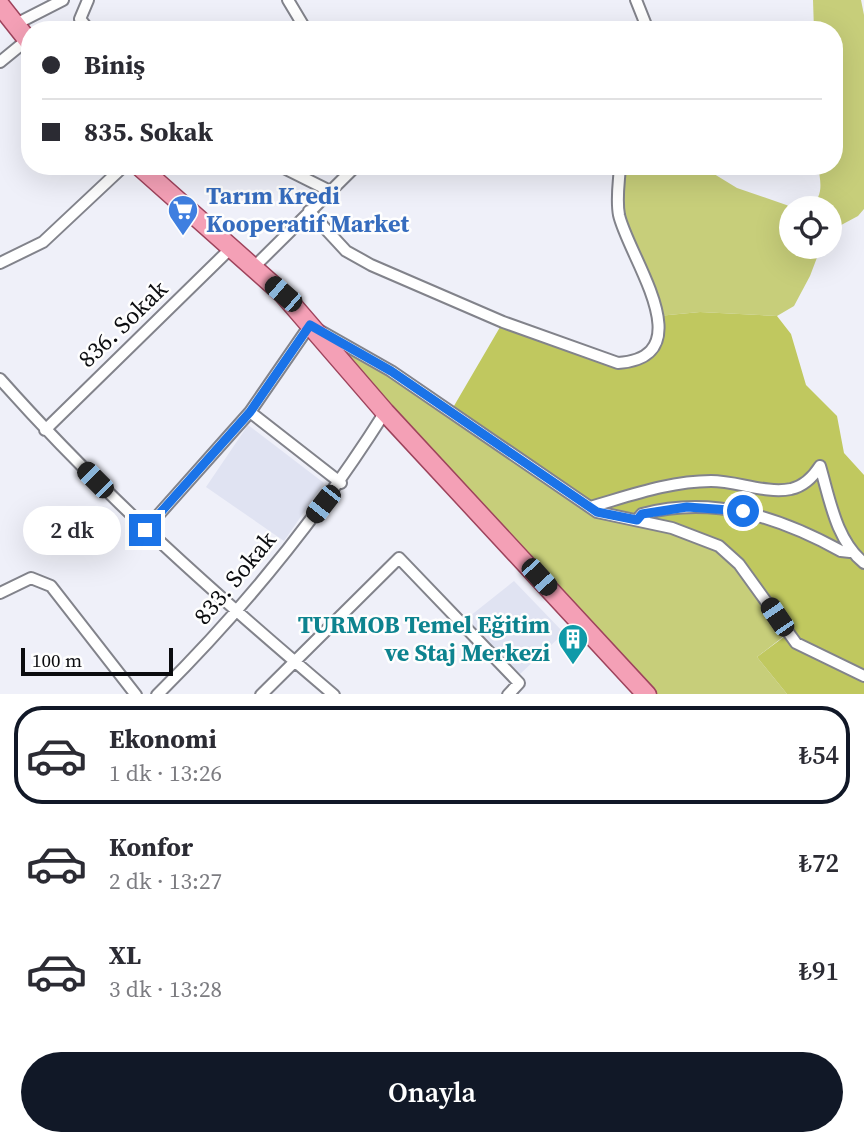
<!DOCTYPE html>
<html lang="tr">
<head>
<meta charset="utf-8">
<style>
  body { margin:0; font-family:"Source Serif 4",serif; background:#f2f2f3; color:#2b2b33; height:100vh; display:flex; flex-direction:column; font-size:26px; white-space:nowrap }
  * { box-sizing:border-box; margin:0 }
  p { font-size:23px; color:#7c7c81 }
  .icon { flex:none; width:38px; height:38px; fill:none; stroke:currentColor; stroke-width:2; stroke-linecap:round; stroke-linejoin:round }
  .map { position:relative; height:694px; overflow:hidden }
  .details { display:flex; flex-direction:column; background:#fff; flex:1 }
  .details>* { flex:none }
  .hud { position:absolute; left:21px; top:21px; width:822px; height:154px; border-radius:28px; box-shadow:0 7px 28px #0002; display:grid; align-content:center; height:154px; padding:0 21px; background:#fff }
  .controls { position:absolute; left:779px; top:196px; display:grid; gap:14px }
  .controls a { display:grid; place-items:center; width:63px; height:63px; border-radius:50%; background:#fff; box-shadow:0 7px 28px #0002; font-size:35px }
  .scale { position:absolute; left:21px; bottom:18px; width:152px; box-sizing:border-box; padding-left:7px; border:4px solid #0b0c0f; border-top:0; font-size:19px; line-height:24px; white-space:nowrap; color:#0b0c0f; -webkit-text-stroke:5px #fefefe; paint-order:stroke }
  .end { position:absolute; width:32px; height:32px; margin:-16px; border:9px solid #1a73e8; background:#fff; box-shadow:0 0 0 4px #fff }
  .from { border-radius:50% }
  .bubble { position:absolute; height:49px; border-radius:24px; background:#fff; box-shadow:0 7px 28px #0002; font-size:23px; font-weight:600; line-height:49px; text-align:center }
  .car { position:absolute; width:21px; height:42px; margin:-21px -10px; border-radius:9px; box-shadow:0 0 5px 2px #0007; background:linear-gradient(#222 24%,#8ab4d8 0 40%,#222 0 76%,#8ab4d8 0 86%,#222 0) }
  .hud b { display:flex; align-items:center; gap:24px; height:66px; font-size:26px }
  .hud b+b { border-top:2px solid #e1e1e2 }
  .hud i { width:18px; height:18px; background:#2b2b33 }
  ul { padding:12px 0 0; list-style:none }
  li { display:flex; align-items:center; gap:21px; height:98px; margin:0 14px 10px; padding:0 7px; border:4px solid transparent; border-radius:28px }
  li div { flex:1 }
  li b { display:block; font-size:26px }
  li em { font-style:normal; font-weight:600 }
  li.active { border-color:#111827 }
  li>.icon { width:63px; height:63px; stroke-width:1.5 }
  .primary-button { display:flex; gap:14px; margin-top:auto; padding:14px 21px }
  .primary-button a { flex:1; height:80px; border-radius:42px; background:#111827; color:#fff; font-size:28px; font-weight:600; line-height:80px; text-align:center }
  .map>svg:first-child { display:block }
  .built { fill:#e0e3f2 }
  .green { fill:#c7ce7a }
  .forest { fill:#c0c85f }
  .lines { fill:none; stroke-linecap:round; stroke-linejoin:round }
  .street-casing { stroke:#82838b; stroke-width:14 }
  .primary-casing { stroke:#9e435c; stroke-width:21 }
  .street { stroke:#fff; stroke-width:10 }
  .primary { stroke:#f4a0b6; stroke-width:18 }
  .route { stroke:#1a73e8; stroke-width:9 }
  .labels { text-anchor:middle; stroke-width:5; stroke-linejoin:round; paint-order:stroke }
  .shop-label { font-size:24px; font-weight:bold; fill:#366cbe; stroke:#fefefe; text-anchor:start }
  .street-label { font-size:24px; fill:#0b0c0f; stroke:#fefefe }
  .culture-label { font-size:24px; font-weight:bold; fill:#0d838f; stroke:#fefefe; text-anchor:end }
</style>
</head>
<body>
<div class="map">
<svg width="864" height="695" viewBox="0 0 864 695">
  <rect width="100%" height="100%" fill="#eff0f9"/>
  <path class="built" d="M248,425L324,483L284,541L206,487Z
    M514,581L564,633L520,674L465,620Z"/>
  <path class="green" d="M813,0H861L864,15V209L858,216L830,231V208H809C824,196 821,184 818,166H835V30H814Z
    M620,166H701L737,188L795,208H791V247H821L810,276L794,306L777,316L700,312L658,316L617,199Z
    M310,325L498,441L719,546L788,633L757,657L787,694H647Z"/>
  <path class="forest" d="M700,312L777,316L791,334L806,385L837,416L844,453L864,475V694H787L757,657L788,634L719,546L610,516L451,411L503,322L618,363L653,348L658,316Z"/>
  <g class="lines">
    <g class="street-casing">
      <path id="street" d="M88,0L80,19L89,30
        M288,0L306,30
        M636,0L648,30
        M16,24L63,0
        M0,62L27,40
        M280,166L330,191
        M309,211L346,251L371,265L503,322L618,363C704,357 628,256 619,215C616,199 619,183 620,166
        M0,263L43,242L124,166
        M253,268L356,166
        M0,379C102,494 216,595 334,695
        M250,412L341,483
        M45,430L230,249
        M820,466C830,500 836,540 864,563
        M590,507C629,496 670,481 711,481C737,481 766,494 791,489C804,486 813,477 820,466
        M637,520L642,514C713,495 779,517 841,551L850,552
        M145,530L250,412L310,325L391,371L597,512L672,528L719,546L739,564L796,643L864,676
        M0,593L31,578L51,586L136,695
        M157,695C244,609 320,515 385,412
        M261,695L399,558L519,683L508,695"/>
    </g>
    <g class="primary-casing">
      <path id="primary" d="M0,5L30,43
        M139,166L283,294L385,412L647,695"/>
    </g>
    <use href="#street" class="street"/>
    <use href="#primary" class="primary"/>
  </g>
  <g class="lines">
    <path class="route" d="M145,530L250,412L310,325L391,371L597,512L637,520L642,514L687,507L743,511"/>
  </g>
  <defs>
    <g id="supermarket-pin" transform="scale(1.575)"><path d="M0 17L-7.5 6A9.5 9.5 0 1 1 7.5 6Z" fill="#3f7fe0" stroke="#fefefe"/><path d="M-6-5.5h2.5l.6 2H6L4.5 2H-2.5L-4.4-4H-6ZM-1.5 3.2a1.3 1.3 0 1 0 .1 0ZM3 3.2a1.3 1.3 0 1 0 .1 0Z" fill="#fff"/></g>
    <g id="building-pin" transform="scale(1.575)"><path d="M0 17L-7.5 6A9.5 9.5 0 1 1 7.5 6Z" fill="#0f9aa8" stroke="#fefefe"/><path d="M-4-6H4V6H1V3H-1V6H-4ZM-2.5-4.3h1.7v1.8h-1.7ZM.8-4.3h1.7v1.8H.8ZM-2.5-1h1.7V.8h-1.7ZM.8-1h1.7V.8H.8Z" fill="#fff"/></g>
  </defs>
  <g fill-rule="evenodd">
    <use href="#supermarket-pin" x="183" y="210"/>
    <use href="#building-pin" x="573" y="639"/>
  </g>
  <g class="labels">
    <g class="shop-label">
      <text x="206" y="204">Tarım Kredi<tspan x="206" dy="28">Kooperatif Market</tspan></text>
    </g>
    <g class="street-label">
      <text transform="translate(123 324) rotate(-44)" y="8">836. Sokak</text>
      <text transform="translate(235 578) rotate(-50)" y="8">833. Sokak</text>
    </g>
    <g class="culture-label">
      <text x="550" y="633">TURMOB Temel Eğitim<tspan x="550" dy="28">ve Staj Merkezi</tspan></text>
    </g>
  </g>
</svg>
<div class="controls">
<a><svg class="icon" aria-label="locate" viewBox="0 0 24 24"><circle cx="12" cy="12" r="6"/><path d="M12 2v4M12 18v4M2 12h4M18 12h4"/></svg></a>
</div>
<div class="scale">100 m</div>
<i class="end from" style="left:743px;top:511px"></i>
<i class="end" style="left:145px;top:530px"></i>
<div class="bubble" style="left:23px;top:506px;width:98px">2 dk</div>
<i class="car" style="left:283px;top:294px;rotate:311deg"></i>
<i class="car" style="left:95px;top:480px;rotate:315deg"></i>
<i class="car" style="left:323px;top:504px;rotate:218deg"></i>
<i class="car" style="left:539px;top:577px;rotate:138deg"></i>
<i class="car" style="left:777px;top:617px;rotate:326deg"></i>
<div class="hud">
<b><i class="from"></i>Biniş</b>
<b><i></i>835. Sokak</b>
</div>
</div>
<section class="details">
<ul>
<li class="active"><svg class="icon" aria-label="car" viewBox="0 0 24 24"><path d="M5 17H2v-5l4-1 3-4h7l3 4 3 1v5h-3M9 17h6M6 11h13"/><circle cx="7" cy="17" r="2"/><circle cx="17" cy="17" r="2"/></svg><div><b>Ekonomi</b><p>1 dk · 13:26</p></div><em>₺54</em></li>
<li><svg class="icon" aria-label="car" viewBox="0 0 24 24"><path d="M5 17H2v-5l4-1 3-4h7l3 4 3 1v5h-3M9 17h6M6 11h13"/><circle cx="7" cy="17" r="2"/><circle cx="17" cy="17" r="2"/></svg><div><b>Konfor</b><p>2 dk · 13:27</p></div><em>₺72</em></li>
<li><svg class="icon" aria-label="car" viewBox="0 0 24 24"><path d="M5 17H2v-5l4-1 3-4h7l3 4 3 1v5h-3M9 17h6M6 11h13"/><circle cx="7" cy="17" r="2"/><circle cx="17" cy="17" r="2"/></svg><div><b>XL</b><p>3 dk · 13:28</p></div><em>₺91</em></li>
</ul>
<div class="primary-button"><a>Onayla</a></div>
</section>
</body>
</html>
